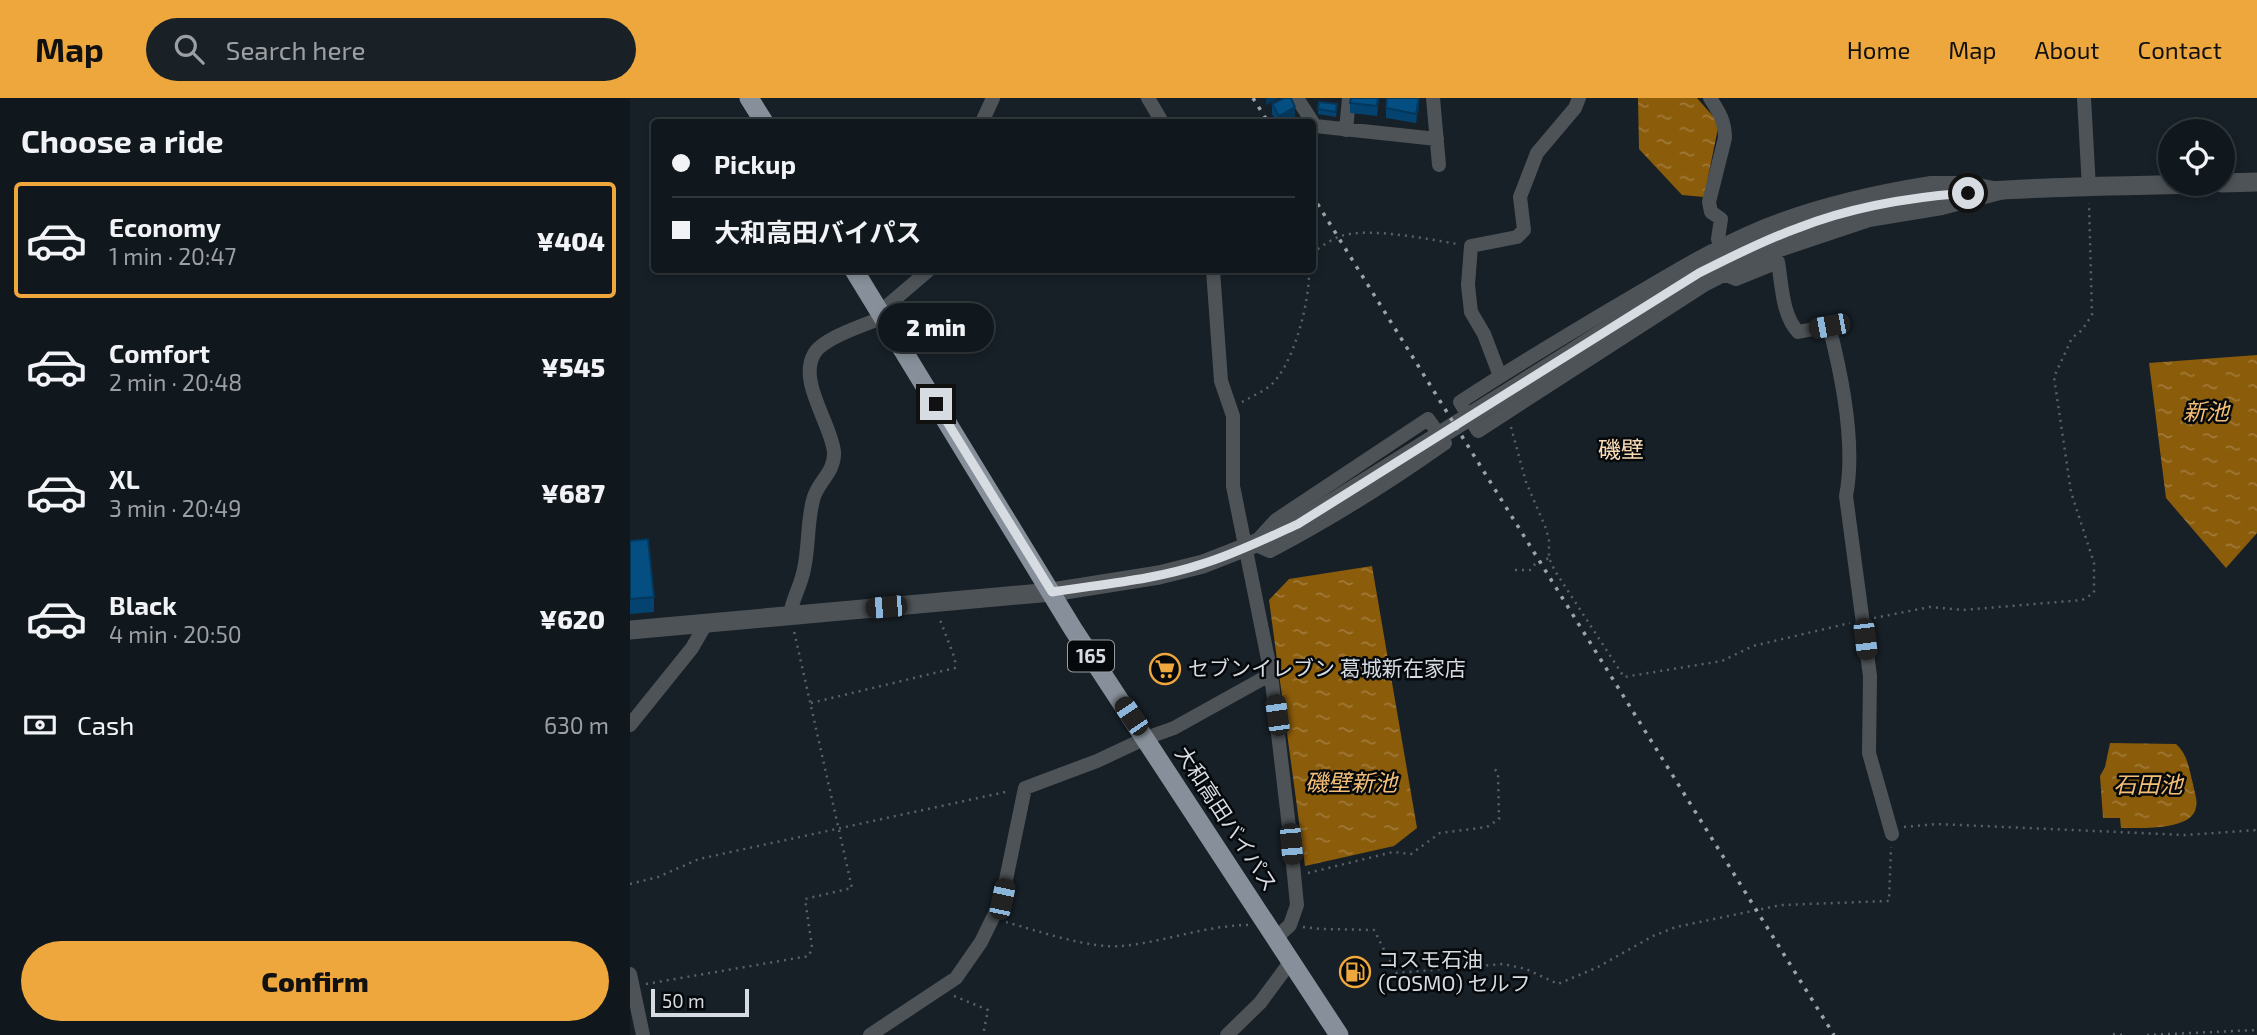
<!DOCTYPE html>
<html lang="en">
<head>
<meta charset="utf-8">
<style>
  body { margin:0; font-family:"Exo 2","Noto Sans JP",sans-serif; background:#1a2126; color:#f1f3f6; height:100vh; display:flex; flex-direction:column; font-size:26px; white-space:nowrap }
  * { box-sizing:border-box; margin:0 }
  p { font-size:23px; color:#9ca0a4 }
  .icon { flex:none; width:38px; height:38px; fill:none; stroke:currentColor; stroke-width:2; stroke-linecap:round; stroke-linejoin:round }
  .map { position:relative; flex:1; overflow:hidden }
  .panel { display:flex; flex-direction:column; background:#11181d; width:630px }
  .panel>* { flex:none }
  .banner { position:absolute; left:21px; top:21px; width:665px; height:154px; border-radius:7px; box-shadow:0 4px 10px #0003,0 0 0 2px #30373b; display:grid; align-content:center; height:154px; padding:0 21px; background:#11181d }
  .controls { position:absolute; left:1528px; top:21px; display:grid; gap:14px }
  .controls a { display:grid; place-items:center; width:77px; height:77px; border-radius:50%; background:#11181d; box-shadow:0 4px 10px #0003,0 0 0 2px #30373b; font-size:35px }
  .scale { position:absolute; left:21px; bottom:18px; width:98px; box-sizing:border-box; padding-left:7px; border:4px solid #d7dce2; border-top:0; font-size:19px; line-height:24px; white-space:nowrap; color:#d7dce2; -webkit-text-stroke:5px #06090c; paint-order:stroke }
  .end { position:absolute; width:32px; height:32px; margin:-16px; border:9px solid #d7dce2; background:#111; box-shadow:0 0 0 4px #111 }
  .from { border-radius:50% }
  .bubble { position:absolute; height:49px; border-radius:24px; background:#11181d; box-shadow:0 4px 10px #0003,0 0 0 2px #30373b; font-size:23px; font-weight:800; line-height:49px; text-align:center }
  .car { position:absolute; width:21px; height:42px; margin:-21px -10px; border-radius:9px; box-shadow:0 0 5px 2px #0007; background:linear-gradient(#222 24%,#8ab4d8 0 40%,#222 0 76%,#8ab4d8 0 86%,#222 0) }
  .banner b { display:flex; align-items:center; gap:24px; height:66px; font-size:26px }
  .banner b+b { border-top:2px solid #30373b }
  .banner i { width:18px; height:18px; background:#f1f3f6 }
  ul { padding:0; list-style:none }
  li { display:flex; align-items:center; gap:21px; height:116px; margin:0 14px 10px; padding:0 7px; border:4px solid transparent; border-radius:7px }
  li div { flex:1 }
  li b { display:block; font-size:26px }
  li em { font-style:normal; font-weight:800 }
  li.active { border-color:#eea73d }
  li>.icon { width:63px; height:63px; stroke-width:1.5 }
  h2 { padding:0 21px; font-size:32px; line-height:84px }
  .pay { display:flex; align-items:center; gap:18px; height:77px; padding:0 21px; font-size:26px }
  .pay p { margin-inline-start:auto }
  .primary-button { display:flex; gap:14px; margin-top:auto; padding:14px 21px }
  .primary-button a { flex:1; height:80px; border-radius:42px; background:#eea73d; color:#111; font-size:28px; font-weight:800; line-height:80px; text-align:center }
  header { display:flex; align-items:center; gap:42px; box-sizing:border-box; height:98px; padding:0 35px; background:#eea73d; color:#111 }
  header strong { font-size:33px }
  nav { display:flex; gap:38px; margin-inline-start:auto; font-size:24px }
  .search { width:490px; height:63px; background:#1a2126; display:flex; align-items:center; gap:18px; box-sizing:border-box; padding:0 24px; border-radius:38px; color:#9ca0a4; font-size:26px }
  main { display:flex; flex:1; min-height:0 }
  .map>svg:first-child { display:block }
  .water { fill:url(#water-ripples) }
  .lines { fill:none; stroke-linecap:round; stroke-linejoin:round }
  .path { stroke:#5a6168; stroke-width:2.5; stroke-dasharray:2 5; stroke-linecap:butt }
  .minor { stroke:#4e5357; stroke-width:14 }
  .tertiary { stroke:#4e5357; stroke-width:19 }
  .trunk { stroke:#87909a; stroke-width:19 }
  .rail { stroke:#9da3aa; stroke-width:3.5; stroke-dasharray:3.5 7; stroke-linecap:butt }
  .wall { fill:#04436f }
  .shaded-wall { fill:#04375a }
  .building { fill:#054e81; stroke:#04375a; stroke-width:2 }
  .route { stroke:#d7dce2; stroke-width:9 }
  .labels { text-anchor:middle; stroke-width:5; stroke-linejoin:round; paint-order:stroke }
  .shield { fill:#06090c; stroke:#989da2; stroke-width:2 }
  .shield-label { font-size:19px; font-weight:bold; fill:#d7dce2 }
  .poi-label { font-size:21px; fill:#d7dce2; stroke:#06090c; text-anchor:start }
  .street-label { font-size:21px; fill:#d7dce2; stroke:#06090c }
  .water-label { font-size:23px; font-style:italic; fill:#f5bf78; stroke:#06090c }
  .neighbourhood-label { font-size:23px; fill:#fadbb5; stroke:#06090c }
</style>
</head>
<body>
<header>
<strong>Map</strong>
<div class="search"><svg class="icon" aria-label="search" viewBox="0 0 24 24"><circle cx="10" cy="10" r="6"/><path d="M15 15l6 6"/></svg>Search here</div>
<nav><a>Home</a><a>Map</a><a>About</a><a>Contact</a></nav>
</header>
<main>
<section class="panel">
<h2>Choose a ride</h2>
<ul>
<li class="active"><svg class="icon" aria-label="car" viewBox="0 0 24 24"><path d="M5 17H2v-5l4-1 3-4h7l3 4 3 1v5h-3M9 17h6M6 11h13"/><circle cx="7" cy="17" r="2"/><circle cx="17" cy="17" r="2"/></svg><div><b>Economy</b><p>1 min · 20:47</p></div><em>¥404</em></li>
<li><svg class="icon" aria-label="car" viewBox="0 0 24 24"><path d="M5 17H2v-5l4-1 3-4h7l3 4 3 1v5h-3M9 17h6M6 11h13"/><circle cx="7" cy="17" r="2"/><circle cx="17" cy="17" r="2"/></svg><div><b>Comfort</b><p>2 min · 20:48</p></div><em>¥545</em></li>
<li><svg class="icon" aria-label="car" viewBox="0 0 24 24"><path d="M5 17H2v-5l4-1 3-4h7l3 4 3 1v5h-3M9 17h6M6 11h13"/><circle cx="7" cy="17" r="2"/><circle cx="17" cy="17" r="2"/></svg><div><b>XL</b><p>3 min · 20:49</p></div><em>¥687</em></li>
<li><svg class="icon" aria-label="car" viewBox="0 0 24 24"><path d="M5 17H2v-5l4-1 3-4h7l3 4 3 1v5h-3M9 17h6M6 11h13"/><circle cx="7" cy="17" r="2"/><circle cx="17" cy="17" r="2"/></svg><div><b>Black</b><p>4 min · 20:50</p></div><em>¥620</em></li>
</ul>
<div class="pay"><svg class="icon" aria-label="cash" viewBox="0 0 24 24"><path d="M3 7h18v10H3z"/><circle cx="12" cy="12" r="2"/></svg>Cash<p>630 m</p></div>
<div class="primary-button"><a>Confirm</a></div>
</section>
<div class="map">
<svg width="1627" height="937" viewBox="0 0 1627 937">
  <defs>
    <pattern id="water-ripples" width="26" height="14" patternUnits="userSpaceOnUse" patternTransform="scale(1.75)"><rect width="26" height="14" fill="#8b5c0a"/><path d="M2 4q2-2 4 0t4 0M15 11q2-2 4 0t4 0" fill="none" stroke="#a07a39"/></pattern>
  </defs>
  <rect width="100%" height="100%" fill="#172027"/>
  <path class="water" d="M1008,0H1067L1089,25L1074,99L1052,97L1009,51Z
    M1627,257V435L1596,470L1536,400L1519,265Z
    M742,468L787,730L764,748L675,768L639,502L659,481Z
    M1480,645L1546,646C1558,657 1559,671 1563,686C1564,693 1568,702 1566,709C1563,733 1509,730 1491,730L1490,720H1473L1470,678L1475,669Z"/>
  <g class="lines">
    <path class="path" d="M682,155C691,149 701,141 711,138C739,129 798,141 827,146
      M612,304C621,299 632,294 640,288C664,267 680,202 679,172
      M881,329L896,384L915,428L919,441V460L925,473L994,579L1092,563L1123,548L1220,525
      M885,472H900L904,467L919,460
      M1244,520L1300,509L1333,512L1452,502L1464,495V465L1441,394L1424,279L1442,240L1452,232L1462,217L1459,105
      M181,605L325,570V561L309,519
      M1274,729L1307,726L1555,737L1627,732
      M678,775L763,754L781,756L810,735L857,729L869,721L868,675L863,669
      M0,786L28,779L69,761L380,693
      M376,824C408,833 460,851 492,848C535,844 576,827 620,827
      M673,829L691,831L744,832L766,875L873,866L896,871L928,886L968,869L1023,838L1046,829L1151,807L1259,803L1261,749
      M16,886L179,858L182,849L175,801L222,790L164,533
      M324,898L358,912L353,937
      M1483,936L1493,937
      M1517,937L1627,932"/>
    <path class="minor" d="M518,0L532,24
      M667,0L685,28L807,41
      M803,0L809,67
      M1080,0C1089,14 1095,23 1095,40L1079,104L1081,114L1091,121L1088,141L1090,149
      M1454,0L1459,90
      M352,24L363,0
      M716,32L719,0
      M1301,85H1339L1378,93L1312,110L1239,122L1129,159L1074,187L848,333L830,304C887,267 945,232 1003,198C1040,176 1077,154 1116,136C1174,110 1238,95 1301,85Z
      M583,172L591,283L603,318V388L641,576L661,746L667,807L660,827L647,839
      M1094,176L1106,181L1148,164C1152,187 1152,217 1168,234L1199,228C1212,278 1226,347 1216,398L1240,578L1239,655L1262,736
      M251,213L299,172
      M870,278L854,236L841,214L838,187L841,148L887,139L894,132L890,99L907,55L945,10L949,0
      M798,321L815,345C757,386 703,420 640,453L624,446L646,422Z
      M160,517C162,501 171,488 174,471C179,449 177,425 183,402C187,384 205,375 204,354C201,325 168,284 184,256C192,240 237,226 254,219
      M0,627L62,550L77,524
      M0,876L13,937
      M240,937L326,880L351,844L372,801L395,690L467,663L516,640L544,630L641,576
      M597,937L630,905L661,863"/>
    <path class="tertiary" d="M1592,85L1627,84
      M0,532L422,494L529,477L573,466L624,446L668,426C760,368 853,310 946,252C1030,199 1115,141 1213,115C1327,86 1448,90 1565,86"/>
    <path class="trunk" d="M119,0L134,24
      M224,172L443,531L709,937"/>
    <path class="rail" d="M623,0L638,24
      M682,97L1204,937"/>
  </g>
  <path class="wall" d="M749,0L747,18L720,15V5Z
    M642,6L665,19L654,24H647L642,16Z
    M789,9L786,25L756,20V10Z
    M688,11H707L706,19L688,16Z
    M0,443L24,499V514L0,516Z"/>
  <path class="shaded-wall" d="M636,0H649L636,7Z
    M789,0V9L786,25V16Z
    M665,9V19L654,24H649V18Z"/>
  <path class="building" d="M654,0H661L665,9L649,18L642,6Z
    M721,0H748L747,8L720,5Z
    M757,0H789L786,16L756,10Z
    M689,4L707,6L706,14L688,11Z
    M18,441L24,499L0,501V443Z"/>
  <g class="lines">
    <path class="route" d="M306,306L422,494C472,486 524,482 572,466C605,456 637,440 668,426L1069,175C1101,159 1134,142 1168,130C1221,109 1281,99 1338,95"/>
  </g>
  <defs>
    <g id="supermarket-ring" transform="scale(1.575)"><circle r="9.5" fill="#06090c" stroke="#eea73d" stroke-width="1.5"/><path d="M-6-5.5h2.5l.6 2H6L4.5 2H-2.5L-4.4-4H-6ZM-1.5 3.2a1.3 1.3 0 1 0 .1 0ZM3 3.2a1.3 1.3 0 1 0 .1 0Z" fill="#eea73d"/></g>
    <g id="fuel-ring" transform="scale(1.575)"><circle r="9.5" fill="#06090c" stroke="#eea73d" stroke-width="1.5"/><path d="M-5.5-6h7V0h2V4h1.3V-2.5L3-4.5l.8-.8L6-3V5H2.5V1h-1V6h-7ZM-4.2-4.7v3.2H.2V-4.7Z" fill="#eea73d"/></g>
  </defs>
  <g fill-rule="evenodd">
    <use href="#supermarket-ring" x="535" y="571"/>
    <use href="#fuel-ring" x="725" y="874"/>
  </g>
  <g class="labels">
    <rect class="shield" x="438" y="542.5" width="46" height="31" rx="5"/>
    <g class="shield-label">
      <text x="461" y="565">165</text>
    </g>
    <g class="poi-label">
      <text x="558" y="578">セブンイレブン 葛城新在家店</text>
      <text x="748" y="869">コスモ石油<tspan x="748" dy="24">(COSMO) セルフ</tspan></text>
    </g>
    <g class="street-label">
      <text transform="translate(596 721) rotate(57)" y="7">大和高田バイパス</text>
    </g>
    <g class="water-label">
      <text x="1576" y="322">新池</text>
      <text x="721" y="693">磯壁新池</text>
      <text x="1518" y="695">石田池</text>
    </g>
    <g class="neighbourhood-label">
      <text x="991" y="360">磯壁</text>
    </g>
  </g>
</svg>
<div class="controls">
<a><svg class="icon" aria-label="locate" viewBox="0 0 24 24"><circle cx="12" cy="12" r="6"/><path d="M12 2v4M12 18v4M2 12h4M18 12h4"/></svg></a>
</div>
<div class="scale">50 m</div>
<i class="end from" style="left:1338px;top:95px"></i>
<i class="end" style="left:306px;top:306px"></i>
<div class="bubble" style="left:248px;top:205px;width:116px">2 min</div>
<i class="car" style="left:1199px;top:228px;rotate:259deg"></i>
<i class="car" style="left:256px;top:509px;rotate:265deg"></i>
<i class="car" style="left:1235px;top:541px;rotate:173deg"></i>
<i class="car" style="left:647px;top:617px;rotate:352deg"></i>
<i class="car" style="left:501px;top:618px;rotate:326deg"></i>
<i class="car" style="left:661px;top:746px;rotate:175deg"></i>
<i class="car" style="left:372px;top:801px;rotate:12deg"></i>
<div class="banner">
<b><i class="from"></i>Pickup</b>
<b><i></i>大和高田バイパス</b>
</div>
</div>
</main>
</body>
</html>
